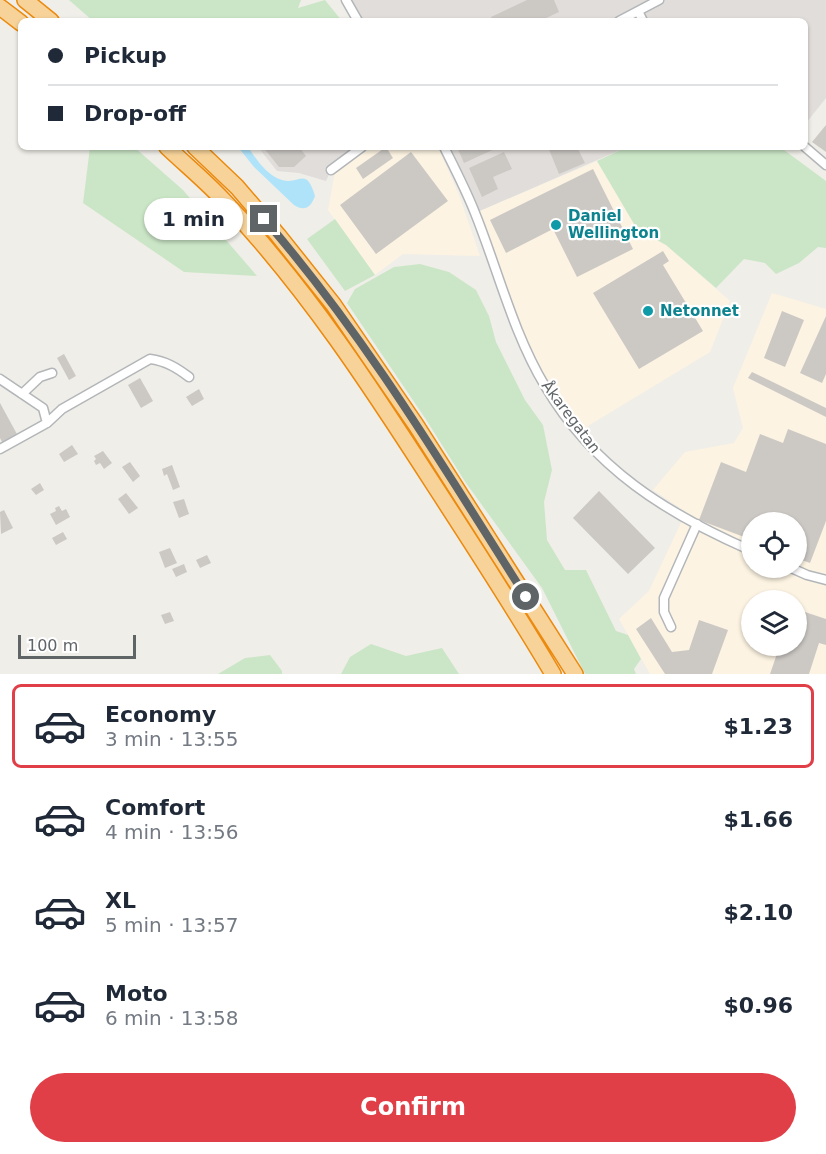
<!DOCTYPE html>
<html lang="en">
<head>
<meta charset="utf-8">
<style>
  body { margin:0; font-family:"DejaVu Sans",sans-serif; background:#f6f6f7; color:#1f2937; height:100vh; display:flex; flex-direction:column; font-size:22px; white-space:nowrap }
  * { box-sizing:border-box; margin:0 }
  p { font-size:20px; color:#747a83 }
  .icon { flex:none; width:33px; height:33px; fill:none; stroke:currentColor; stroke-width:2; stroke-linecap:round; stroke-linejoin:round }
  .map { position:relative; height:674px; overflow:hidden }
  .details { display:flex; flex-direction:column; background:#fff; flex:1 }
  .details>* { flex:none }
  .banner { position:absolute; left:18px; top:18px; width:790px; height:132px; border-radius:9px; box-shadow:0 2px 4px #0004; display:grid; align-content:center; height:132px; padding:0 30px; background:#fff }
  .tools { position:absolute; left:741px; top:512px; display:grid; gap:12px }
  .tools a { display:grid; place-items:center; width:66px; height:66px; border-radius:50%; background:#fff; box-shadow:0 2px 4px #0004; font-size:30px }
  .scale { position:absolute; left:18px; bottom:15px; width:118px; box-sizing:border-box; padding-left:6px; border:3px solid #5f6467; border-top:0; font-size:16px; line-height:21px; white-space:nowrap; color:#5f6467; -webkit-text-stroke:4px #fff; paint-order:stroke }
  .end { position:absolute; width:27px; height:27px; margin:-14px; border:8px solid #5f6467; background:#fff; box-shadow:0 0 0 3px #fff }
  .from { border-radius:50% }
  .bubble { position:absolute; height:42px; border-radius:21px; background:#fff; box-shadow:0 2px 4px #0004; font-size:20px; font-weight:800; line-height:42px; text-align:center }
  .banner b { display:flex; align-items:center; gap:21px; height:57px; font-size:22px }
  .banner b+b { border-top:2px solid #e0e1e3 }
  .banner i { width:15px; height:15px; background:#1f2937 }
  ul { padding:10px 0 0; list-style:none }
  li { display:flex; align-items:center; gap:18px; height:84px; margin:0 12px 9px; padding:0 18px; border:3px solid transparent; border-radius:9px }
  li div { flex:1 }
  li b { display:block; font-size:22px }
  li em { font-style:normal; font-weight:800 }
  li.selected { border-color:#e03f47 }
  li>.icon { width:54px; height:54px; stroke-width:1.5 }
  .action { display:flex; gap:12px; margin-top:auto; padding:12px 30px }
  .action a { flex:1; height:69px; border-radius:36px; background:#e03f47; color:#fff; font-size:24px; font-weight:800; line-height:69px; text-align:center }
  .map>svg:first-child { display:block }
  .commercial { fill:#fcf3e2; fill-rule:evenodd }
  .industrial { fill:#e0ddda }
  .green { fill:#cbe6c7 }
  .water { fill:#afe3fa }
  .building { fill:#ccc9c5 }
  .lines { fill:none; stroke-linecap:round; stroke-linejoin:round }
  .street-casing { stroke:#b3b6b9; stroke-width:11 }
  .highway-casing { stroke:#eb8a0e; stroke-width:18 }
  .street { stroke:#fff; stroke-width:8 }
  .highway { stroke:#f7d399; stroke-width:15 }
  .route { stroke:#5f6467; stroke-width:8 }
  .culture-dot { fill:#0f9aa8; stroke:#fff; stroke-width:2 }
  .labels { text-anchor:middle; stroke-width:4.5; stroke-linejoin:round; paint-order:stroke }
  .culture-label { font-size:15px; font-weight:bold; fill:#0d838f; stroke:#fff; text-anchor:start }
  .street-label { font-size:15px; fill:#5f6467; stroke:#fff }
</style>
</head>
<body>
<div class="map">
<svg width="826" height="674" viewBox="0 0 826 674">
  <rect width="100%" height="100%" fill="#f0eee8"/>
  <path class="commercial" d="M370,147H438L459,195L480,256L403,254L375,275L328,210L335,172Z
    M597,161L637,229L666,245L730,301L710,352L578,432L526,347L475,213Z
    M772,293L826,309V674H650L619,619L649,591L686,512L653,490L685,452L734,443L743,428L733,388ZM752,522H796V567H752ZM752,600H796V645H752Z"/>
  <path class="industrial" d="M346,0H826V98L806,123V21H358Z
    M258,147H362L331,170L326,181L299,173L277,171Z
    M443,147H627L475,213Z"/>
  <path class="green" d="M69,0H301L298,8L325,0L342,21H93Z
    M90,147H134L183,190L257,276L184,272L83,203Z
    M627,147H780L826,181V248L818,247L799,263L776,274L765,263L744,259L716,288L666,245L637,229L597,161Z
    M335,219L375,275L345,291L307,239Z
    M420,264L449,272L476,290L489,316L496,342L525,400L543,425L552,470L544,502L547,540L565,570H586L616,631L628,635L641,659L634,669L636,674H585L542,588L466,483L425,418L347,303L355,289L394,267Z
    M371,644L406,656L442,648L459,674H341L350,657Z
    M270,655L282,671V674H218L245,658Z"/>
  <path class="water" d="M238,147H248C256,159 267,176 282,180C300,185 306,166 315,196C311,207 305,212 294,205L254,167Z"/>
  <path class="building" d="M527,0H554L559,12L540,21H493L491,17Z
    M826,125V152L812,142Z
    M263,147H299L306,156L294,167H279Z
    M386,147L393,158L363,179L356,168Z
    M457,147H499L464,163Z
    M548,147H577L585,163L559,174Z
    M411,152L448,201L376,254L340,205Z
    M504,152L512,169L493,177L498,189L482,197L469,168Z
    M593,169L633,249L577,277L553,229L506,253L490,220Z
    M663,251L669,261L663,265L703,331L639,369L593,293Z
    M782,311L804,320L785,367L764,358Z
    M826,316V374L822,383L800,373Z
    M64,354L76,376L69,380L57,358Z
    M752,372L826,408V417L748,378Z
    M140,378L153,401L141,408L128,385Z
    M199,389L204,399L192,406L186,397Z
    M0,403L18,436L3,444L0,438Z
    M788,429L826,444V521L810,563L796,558V522H752V540L699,520L721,462L746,472L760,434L783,443Z
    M72,445L78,454L64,462L59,454Z
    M103,451L112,463L104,469L100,463L96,465L94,461L96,459L94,456Z
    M130,462L140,476L133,482L122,467Z
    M172,465L180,487L173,490L167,474L164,476L162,469Z
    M40,483L44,490L36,495L31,489Z
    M599,491L655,548L628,574L573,518Z
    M126,493L138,508L129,514L118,499Z
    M184,499L189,514L179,518L173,502Z
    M59,506L62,511L66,509L70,517L56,525L50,514L56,511L55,508Z
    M4,510L13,528L1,534L0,512Z
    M63,532L67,539L56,545L52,538Z
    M170,548L177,563L165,568L159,552Z
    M207,555L211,563L200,568L196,560Z
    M184,564L187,572L176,577L172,569Z
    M796,609L826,619V645L819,643L809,674H770L780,645H796Z
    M170,612L174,621L165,624L161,615Z
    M651,618L672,652L689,650L699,620L728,630L712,674H665L636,629Z"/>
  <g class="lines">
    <g class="street-casing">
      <path id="street" d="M346,0L358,21
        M638,11L643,21
        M619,21L659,0
        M444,147C455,169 466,190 475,213C498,270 513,333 545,386C593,468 667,514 752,551
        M805,147L826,165
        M331,170L362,147
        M0,379L43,408L47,423L0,449
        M22,394L40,377L52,373
        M47,423L62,409L150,359C166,361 177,368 189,377
        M789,567L807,575L826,580
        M671,627L664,612V598L697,524"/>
    </g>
    <g class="highway-casing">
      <path id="highway" d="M25,0L51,21
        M0,7L21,23
        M167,147C187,166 208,183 226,203C307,289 371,387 434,485C475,548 515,610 553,674
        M195,147L237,187L278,235L333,304L416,425L575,674"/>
    </g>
    <use href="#street" class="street"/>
    <use href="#highway" class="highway"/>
  </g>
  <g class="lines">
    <path class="route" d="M264,219C365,335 444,468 526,597"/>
  </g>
  <g class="culture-dot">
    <circle cx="556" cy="225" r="6"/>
    <circle cx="648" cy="311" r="6"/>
  </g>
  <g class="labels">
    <g class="culture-label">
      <text x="568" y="221">Daniel<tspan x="568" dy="17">Wellington</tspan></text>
      <text x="660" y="316">Netonnet</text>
    </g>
    <g class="street-label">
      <text transform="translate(571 417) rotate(53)" y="5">Åkaregatan</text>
    </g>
  </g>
</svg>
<div class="tools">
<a><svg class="icon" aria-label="locate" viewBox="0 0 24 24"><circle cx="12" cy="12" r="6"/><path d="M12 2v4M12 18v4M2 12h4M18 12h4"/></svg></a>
<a><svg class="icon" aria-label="layers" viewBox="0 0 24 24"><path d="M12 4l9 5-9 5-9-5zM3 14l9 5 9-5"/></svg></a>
</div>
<div class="scale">100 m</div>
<i class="end from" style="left:526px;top:597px"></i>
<i class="end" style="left:264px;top:219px"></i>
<div class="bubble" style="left:144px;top:198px;width:99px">1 min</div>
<div class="banner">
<b><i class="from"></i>Pickup</b>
<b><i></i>Drop-off</b>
</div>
</div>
<section class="details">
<ul>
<li class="selected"><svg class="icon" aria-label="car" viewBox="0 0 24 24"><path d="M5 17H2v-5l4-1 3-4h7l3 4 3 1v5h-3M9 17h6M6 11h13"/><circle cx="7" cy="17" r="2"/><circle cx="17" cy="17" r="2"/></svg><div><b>Economy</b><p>3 min · 13:55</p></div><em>$1.23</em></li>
<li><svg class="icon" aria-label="car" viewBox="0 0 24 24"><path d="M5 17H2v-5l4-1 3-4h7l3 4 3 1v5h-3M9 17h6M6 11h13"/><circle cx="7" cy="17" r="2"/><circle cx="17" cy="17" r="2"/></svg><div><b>Comfort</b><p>4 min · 13:56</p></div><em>$1.66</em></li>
<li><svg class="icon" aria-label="car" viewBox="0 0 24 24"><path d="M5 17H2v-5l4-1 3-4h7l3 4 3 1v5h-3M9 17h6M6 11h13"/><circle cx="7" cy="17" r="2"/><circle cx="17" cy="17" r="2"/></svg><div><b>XL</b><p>5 min · 13:57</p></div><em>$2.10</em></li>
<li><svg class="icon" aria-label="car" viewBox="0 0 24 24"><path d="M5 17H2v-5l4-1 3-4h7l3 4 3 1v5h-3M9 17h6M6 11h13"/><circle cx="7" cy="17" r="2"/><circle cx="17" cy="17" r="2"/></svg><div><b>Moto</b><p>6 min · 13:58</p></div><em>$0.96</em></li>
</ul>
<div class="action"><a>Confirm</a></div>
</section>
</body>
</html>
